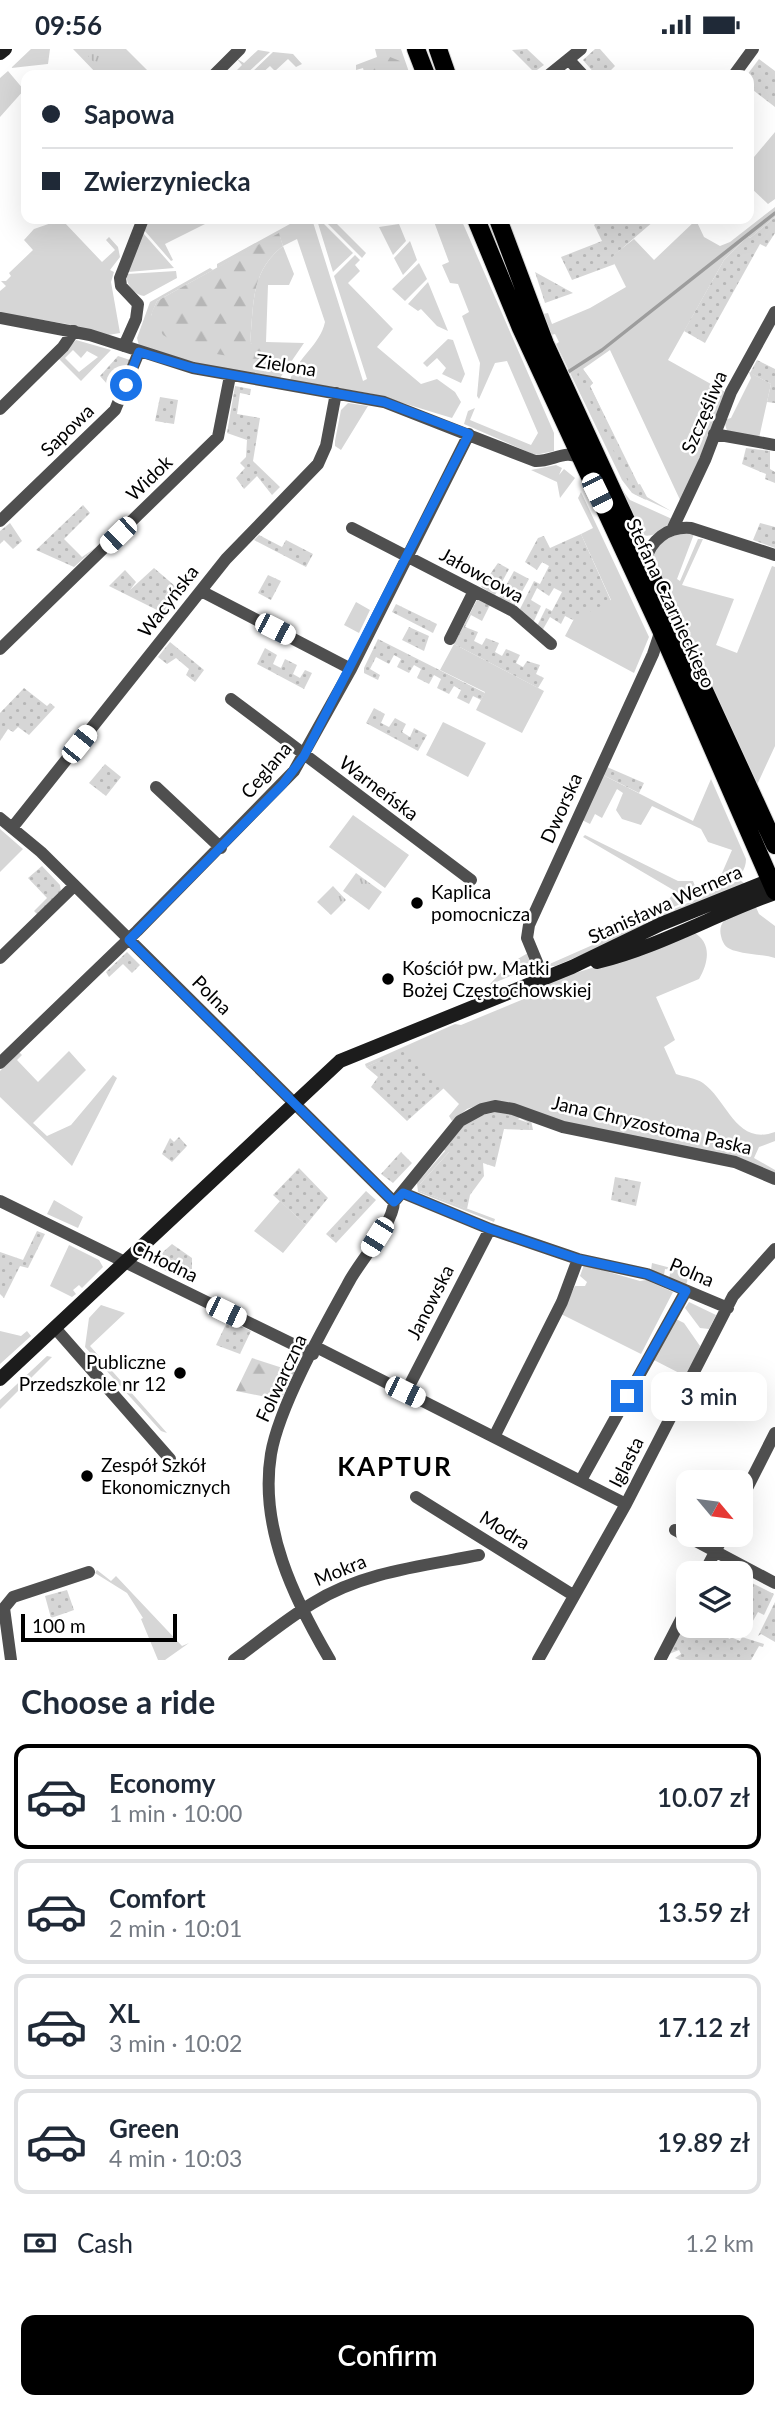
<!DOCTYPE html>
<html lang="en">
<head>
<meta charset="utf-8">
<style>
  body { margin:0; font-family:Lato,sans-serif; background:#f6f6f7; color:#1f2937; height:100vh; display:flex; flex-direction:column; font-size:26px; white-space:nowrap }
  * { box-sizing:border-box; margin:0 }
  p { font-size:23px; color:#747a83 }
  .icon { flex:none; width:38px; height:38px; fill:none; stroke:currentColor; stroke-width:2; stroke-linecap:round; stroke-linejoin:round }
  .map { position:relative; height:1611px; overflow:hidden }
  .details { display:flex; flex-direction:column; background:#fff; flex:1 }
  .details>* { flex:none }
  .hud { position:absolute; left:21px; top:21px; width:733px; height:154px; border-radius:14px; box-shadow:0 7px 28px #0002; display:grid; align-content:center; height:154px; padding:0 21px; background:#fff }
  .needle { width:46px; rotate:119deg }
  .controls { position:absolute; left:676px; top:1421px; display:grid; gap:14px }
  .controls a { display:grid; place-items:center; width:77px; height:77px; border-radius:14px; background:#fff; box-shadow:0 7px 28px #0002; font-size:35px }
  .scale { position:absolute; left:21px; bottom:18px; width:156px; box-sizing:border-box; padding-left:7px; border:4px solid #000; border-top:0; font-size:19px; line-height:24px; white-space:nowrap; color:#000; -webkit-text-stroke:5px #fff; paint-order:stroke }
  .end { position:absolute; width:32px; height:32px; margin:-16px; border:9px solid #1a73e8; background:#fff; box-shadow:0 0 0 4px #fff }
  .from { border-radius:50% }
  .bubble { position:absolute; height:49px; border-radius:14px; background:#fff; box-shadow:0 7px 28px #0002; font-size:23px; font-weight:600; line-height:49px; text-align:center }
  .car { position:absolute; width:21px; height:42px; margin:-21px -10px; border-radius:9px; box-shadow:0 0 5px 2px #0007; background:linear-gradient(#fff 24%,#345 0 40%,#fff 0 76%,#345 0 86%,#fff 0) }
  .hud b { display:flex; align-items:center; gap:24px; height:66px; font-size:26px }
  .hud b+b { border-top:2px solid #e0e1e3 }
  .hud i { width:18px; height:18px; background:#1f2937 }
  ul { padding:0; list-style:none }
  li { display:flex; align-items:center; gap:21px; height:105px; margin:0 14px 10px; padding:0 7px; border:4px solid #e0e1e3; border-radius:14px }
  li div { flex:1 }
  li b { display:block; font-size:26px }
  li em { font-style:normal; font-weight:600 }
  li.on { border-color:#000 }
  li>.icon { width:63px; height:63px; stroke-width:1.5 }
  h2 { padding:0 21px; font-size:32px; line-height:84px }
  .pay { display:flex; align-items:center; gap:18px; height:77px; padding:0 21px; font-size:26px }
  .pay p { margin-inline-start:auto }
  .primary-button { display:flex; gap:14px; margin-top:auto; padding:14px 21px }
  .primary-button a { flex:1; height:80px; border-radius:14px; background:#000; color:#fff; font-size:28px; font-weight:600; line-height:80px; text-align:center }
  .status { display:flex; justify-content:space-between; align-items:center; height:49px; padding:0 35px; background:#fff; direction:ltr }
  .status svg { height:19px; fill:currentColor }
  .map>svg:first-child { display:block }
  .grass { fill:#d6d6d6; fill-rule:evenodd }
  .forest { fill:url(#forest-firs) }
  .park { fill:url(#park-tufts) }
  .garden { fill:url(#garden-dots) }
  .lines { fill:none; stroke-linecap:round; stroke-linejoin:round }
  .stream { stroke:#9d9d9d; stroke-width:3.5 }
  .primary-casing { stroke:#dbdbdb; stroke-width:20 }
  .street { stroke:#4f4f4f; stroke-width:12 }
  .secondary { stroke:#1c1c1c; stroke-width:14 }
  .primary { stroke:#000; stroke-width:18 }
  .route { stroke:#1a73e8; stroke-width:9 }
  .poi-dot { fill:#000; stroke:#fff; stroke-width:2.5 }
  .labels { text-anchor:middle; stroke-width:5; stroke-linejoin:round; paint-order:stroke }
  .street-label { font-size:19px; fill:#000; stroke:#fff }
  .poi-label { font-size:19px; fill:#000; stroke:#fff; text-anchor:start }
  .district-label { font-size:26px; font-weight:bold; letter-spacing:2px; fill:#000; stroke:#fff }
</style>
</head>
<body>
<div class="status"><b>09:56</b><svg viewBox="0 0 49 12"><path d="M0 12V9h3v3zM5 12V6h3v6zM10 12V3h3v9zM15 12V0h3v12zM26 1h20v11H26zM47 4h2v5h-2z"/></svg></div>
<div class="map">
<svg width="775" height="1611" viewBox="0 0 775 1611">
  <defs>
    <pattern id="forest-firs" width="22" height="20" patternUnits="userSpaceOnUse" patternTransform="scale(1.75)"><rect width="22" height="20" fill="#d6d6d6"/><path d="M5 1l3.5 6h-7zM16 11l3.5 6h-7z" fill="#b6b6b6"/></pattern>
    <pattern id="park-tufts" width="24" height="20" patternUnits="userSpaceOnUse" patternTransform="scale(1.75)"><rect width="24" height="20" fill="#d6d6d6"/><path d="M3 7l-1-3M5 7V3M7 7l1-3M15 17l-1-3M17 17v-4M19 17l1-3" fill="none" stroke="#b6b6b6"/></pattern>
    <pattern id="garden-dots" width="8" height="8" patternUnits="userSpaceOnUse" patternTransform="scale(1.75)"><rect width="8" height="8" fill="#d6d6d6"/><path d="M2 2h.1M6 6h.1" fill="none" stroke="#b6b6b6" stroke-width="1.8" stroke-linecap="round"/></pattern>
  </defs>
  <rect width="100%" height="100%" fill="#fff"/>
  <path class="grass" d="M31,0H50L48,15L11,19Z
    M73,0H126L152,26H98Z
    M375,0H401L410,26H365L363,19L356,21V16L377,8Z
    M258,1L270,3L245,26H232L242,16L237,10L244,14Z
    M273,3L293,5L302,15L296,18L288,10L275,22L270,17L260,26H249Z
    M8,22L24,41L0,68V29Z
    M775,83V150L768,155L749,137V114Z
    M775,158V168L750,189L748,187L724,211L668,311L727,344L681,453L610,301L583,320L593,334L590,337L637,436L640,435L647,448L671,462L632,444L622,431L556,295L559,293L555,285L551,286L543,265L548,264L552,275L590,259L626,238L611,208L634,190L654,211L696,171L704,188L720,197L730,193Z
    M63,170H68L64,173L102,213L115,201L106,191L109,188L118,198L120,208L110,221L114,223L111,233L120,284L108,286L67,275L0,264V242L6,237L1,232H6L11,227L9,224L33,201L24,191L34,180Z
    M149,170H215L165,195L173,211L171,212L144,181Z
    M299,170H312L363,332L367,330L334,227L355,206L360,211L355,216L360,222L348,234L393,280L377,298L421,335L437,330L455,343L461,353L452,369L373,345L290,331C298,308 320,296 325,273L297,190L283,197L294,225L289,236H268L266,293L304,294L280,329L206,317L139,297L137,289L150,253L210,219L213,221L157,252L151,266L255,296L250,294C254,255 250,223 283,197L279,185L217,219V215Z
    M319,170L353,204L333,223L317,171Z
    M323,170H332L366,204L362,209Z
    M433,170H461L554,384V402L535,406L464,375L468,362L475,359L470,371L531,396L538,384L507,312L495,314L479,350L477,347L480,314L462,267L469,263L458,235L450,234L442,216L449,213Z
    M399,175L406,192L393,206L379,178Z
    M143,184L174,219L128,223Z
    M410,192L417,211L403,226L394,209Z
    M419,214L427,230L405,252L392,240Z
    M176,222L177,229L144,247C134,246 125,235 127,225Z
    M428,233L448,282L437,277L421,260L418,262L408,255Z
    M448,290L453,291L465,325L461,334L442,325L446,319L437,309L427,318L423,314Z
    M76,291L111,301L81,332L58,309ZM73,301L81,309L87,302L98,308L79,323L65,309Z
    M749,323L771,335L759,389L727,382L724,371L731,369L751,329Z
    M348,354L368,357L341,401L335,397V392L341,361Z
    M556,416L562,419L559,426L564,420L575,429L560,449L557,433L531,421Z
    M620,438L630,451L672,470C667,481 654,489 642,486Z
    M581,443L649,588L634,624L565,587L575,568L611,551L581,485L593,479L578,449Z
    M680,484L694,485L677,530L680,532L698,490H703L682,536L734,550L716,596L737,604L772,517L775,518V697L756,738L651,505L665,491Z
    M356,553L370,561L359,584L344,576Z
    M454,595L544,642L522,684L476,661L485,643L440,621Z
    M443,673L486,694L468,728L426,706Z
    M603,726L693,772L711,730L746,810C746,832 721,837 704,845L701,839L722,824L732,801L708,793L701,780L652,757L641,776L622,770L616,761L623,744L617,740L602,769L595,765L590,775L582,771Z
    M353,766L409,806L385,839L329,798Z
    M0,780L23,800L0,823Z
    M585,786L678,832H693L699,847L604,888L602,883L665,856L675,842L583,788Z
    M740,831L745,835L722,847L555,917H545Z
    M755,856L759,865L775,877V909C762,905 748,906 736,902C727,900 723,896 721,887C716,867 741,862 755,856Z
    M693,883C712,893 709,913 699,930L656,948L675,991L664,998L676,1025C684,1028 696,1029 703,1034C728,1052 736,1097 775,1083V1092L759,1098L754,1109L775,1121V1125L734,1107L585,1079L484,1054L467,1060L452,1072L449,1067L459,1055L405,1001L366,1018L365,1015L455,975L461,976L536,945C548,927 610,915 632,908C652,901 672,892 693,883Z
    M528,904L532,918L489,936L509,915Z
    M69,1002L86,1021L33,1074L47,1087L71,1076L113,1026L117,1029L72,1117L0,1048V1022L19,1003L22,1006L17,1011L38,1033Z
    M501,1062L531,1071L533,1081H530L529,1074L520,1069L449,1103L420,1135V1142L495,1170L494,1173L418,1143L417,1134L445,1102L441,1097L469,1069Z
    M54,1151L83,1168L78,1179L47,1165Z
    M280,1152L306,1176L283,1204L254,1182Z
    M69,1196L99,1211L103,1218L82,1239L79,1236L73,1241L76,1245L72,1248L50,1237Z
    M652,1214L690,1224L686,1236L669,1229L671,1221L665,1220L664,1226L651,1221Z
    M584,1216L640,1232L646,1231L673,1243L641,1305L561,1265L575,1237H585L587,1233L580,1227Z
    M689,1253L716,1266L709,1280L700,1279L685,1259Z
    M101,1256L125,1264L90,1297L167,1384L161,1382L85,1298L89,1269Z
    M676,1270L684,1274L700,1297L687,1328L650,1309Z
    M0,1282L21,1287L27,1282L31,1287L0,1315Z
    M47,1307L52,1308L0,1360V1351Z
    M97,1521L111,1532L116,1527L182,1597L189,1594L165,1611H158L141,1570L143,1569L127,1544L95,1524Z"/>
  <path class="forest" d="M390,8L400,12L405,26H369L376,13Z
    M279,184L283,197C250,223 254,255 250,294L290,300L289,317L186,300L163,286L151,265L157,252Z
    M252,1309L295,1323L281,1351L236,1342Z"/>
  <path class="park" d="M91,0H109L124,16L113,26H106L86,5Z
    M356,824L382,843L369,861L343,842Z
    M333,837L346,851L331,866L317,853Z"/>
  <path class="garden" d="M527,0L544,16L534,23L512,1Z
    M595,0H600L615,17L606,26H596L583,11Z
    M759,10L775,22V58L749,38L747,26Z
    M775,168V184L766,198L760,195L705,294L684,282L724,211L748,187L750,189Z
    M601,170L654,172L612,208L615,215L572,231L561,208L602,192L594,176Z
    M535,223L573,244L545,254Z
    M118,307L130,311L116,345L100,327Z
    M757,311L775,320V354L767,353L771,335L750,324Z
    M583,320L593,334L590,337L646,451L634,445L577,325Z
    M235,337L251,340L250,346L240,344L237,365L260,369L253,412L280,438L272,446L257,427L244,440L236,429L245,419L240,414L246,408L247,391L227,384Z
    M160,348L178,351L174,375L155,372Z
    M746,399L770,402V420L775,423V434L765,430L766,425L742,415Z
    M83,456L90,464L64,490L82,508L95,499L74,518L36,501Z
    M10,474L22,492L13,500L4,491L0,495V482Z
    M760,474L775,478V499L753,491Z
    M581,485L611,552L573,571L565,567L561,575L550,568L542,582L537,577L546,559L552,562L562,543L554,539L549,547L537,539L531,551L541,557L533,574L519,562L534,532L540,535L549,517L542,513L537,521L525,513L538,489L544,487L550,499Z
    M259,486L282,498L286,491L313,505L306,518L254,491Z
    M498,514L509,520L495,546L481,538Z
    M154,519L182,543L165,565L109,537L125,521L136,533L130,541Z
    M514,522L529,530L514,557L499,549Z
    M268,526L281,532L271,551L258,544Z
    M478,549L490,556L482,572L471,566L465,578L478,583L474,592L482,596L486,589L499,594L495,603L502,607L506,600L520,606L516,614L523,618L527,612L540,616L536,625L544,629L538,639L454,595Z
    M396,555L437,575L433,584L392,563Z
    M409,578L429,587L424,602L402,591Z
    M378,590L485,644L481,651L473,647L469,655L457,649L461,641L454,637L449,645L437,639L441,630L434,626L429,635L417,629L421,620L414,616L409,624L397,618L401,610L394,606L389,615L376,608L370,620L380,626L378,631L364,624V619Z
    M170,593L204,621L195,633L186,626L189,620L176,609L167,615L158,608Z
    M265,599L277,606L273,615L281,619L285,610L297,616L293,625L300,629L305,621L312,624L304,640L257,615Z
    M24,639L47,657L50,654L55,658L29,686L18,678L13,683L8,680L0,692V664Z
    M374,659L385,665L381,674L389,678L395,669L406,675L402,683L410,688L414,679L427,686L418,702L366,674Z
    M105,715L121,728L106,747L89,734Z
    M607,718L644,734L639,744L603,726Z
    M42,817L60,836L61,843L37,865L34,862L47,849L28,829Z
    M127,903L140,916L132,924L123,915L109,928L106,923Z
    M405,1000L444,1039L407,1072L371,1038L378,1028L366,1018Z
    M500,1064L529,1074L530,1081L504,1080L495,1118L483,1114L484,1127L470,1146L467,1160L420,1142V1135L449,1103L445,1098C461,1080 476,1069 500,1064Z
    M179,1088L187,1097L172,1113L162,1105L170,1089L174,1093Z
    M401,1103L412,1114L393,1134L381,1125Z
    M299,1119L328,1149L306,1176L273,1146Z
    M615,1128L641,1133L636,1157L611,1151Z
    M366,1142L376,1151L336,1194L326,1185Z
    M37,1182L45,1185L28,1219L20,1217L4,1249L0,1245V1203L23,1211Z
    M172,1195L192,1209V1235L154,1216V1211Z
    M228,1271L251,1282L240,1305L216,1296Z
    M740,1528L774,1545L764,1566L758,1563L750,1577L740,1573Z
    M67,1541L74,1561L51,1569L45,1547Z
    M775,1553V1593L761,1585L758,1587Z
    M688,1569V1577H703L730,1590L735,1581L727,1577H738L733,1589L740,1592L742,1588L764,1595L763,1598L759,1597L751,1611H680L675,1609L681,1605L679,1601L669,1605Z"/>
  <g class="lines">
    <path class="stream" d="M568,323L602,301L775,164"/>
    <g class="primary-casing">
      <path id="primary" d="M416,0L426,26
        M438,0L447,26
        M476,170L521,279L661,581L775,842
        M498,170L545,295L775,796"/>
    </g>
    <path class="street" d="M569,11L583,26
      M214,26L240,0
      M549,26L581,0
      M734,26L753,0
      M0,269L90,286L193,319L384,353L535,412C553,413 565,399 582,410
      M124,297L136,270L138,255L121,237L120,229L143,170
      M0,360L63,298L74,282
      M714,385L775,396
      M0,472L115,361L139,303
      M352,479L513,562L551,595
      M672,481L705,411L731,343L775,263
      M645,513C650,491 668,477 691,479L775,506
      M201,542L351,620
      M450,590L474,542
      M0,600L218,388L230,327
      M231,650L471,831
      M156,738L221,799
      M0,769L41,803L394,1153
      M12,779L226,510L318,415L326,397L336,344
      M0,909L74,837
      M544,930L527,889L529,876L653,605L661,581
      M0,1014L137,882L294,722L351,620L469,385
      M403,1144L490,1180L578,1210L647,1225L728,1259
      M0,1152L313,1305
      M394,1153L460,1072L482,1060L495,1057L513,1060L563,1078L735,1113L775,1130
      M55,1279L170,1410
      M316,1298L626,1455
      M406,1343L490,1180
      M494,1388L562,1253L578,1210
      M581,1431L686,1242
      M416,1448L573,1546
      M740,1453L775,1384
      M675,1481L775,1534
      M704,1524L724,1486
      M11,1611L4,1559L13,1548L89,1523
      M234,1611C260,1592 285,1571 313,1554C362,1523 423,1517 479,1506
      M330,1611C294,1550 259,1478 271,1405C279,1357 325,1276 350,1231C361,1211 393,1175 394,1153
      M538,1611L626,1455L733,1247L775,1200
      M660,1611L688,1557"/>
    <path class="secondary" d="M0,4L5,0
      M597,913C659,898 715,865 775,844
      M0,1330L340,1012L572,918L661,875L775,829"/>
    <use href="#primary" class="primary"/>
  </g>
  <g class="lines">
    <path class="route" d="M126,336L139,303L193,319L384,353L469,385L304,707L283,735L129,891L394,1153L403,1144L490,1180L578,1210L647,1225L686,1242L627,1347"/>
  </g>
  <g class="poi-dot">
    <circle cx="417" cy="854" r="7"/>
    <circle cx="388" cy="930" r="7"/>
    <circle cx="180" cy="1324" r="7"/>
    <circle cx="87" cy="1427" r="7"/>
  </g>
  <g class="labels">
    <g class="street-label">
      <text transform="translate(286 316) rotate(9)" y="7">Zielona</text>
      <text transform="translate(704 363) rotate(-67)" y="7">Szczęśliwa</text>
      <text transform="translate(67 381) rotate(-44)" y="7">Sapowa</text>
      <text transform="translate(149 429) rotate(-44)" y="7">Widok</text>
      <text transform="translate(482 526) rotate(29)" y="7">Jałowcowa</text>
      <text transform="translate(168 552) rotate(-52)" y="7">Wacyńska</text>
      <text transform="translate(671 554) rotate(65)" y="7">Stefana Czarnieckiego</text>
      <text transform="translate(266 721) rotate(-50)" y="7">Ceglana</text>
      <text transform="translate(379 739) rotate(37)" y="7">Warneńska</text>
      <text transform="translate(561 759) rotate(-66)" y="7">Dworska</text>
      <text transform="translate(665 855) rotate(-24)" y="7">Stanisława Wernera</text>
      <text transform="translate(212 946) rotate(45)" y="7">Polna</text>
      <text transform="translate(652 1076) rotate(13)" y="7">Jana Chryzostoma Paska</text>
      <text transform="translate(165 1212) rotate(26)" y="7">Chłodna</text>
      <text transform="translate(692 1223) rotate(23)" y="7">Polna</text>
      <text transform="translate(430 1253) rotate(-63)" y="7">Janowska</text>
      <text transform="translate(281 1329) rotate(-65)" y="7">Folwarczna</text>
      <text transform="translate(626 1413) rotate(-63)" y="7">Iglasta</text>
      <text transform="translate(505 1481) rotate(32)" y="7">Modra</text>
      <text transform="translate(340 1521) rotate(-22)" y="7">Mokra</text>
    </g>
    <g class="poi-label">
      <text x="431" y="850">Kaplica<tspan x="431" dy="22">pomocnicza</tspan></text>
      <text x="402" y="926">Kościół pw. Matki<tspan x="402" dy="22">Bożej Częstochowskiej</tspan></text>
      <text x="166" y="1320" text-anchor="end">Publiczne<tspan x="166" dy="22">Przedszkole nr 12</tspan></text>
      <text x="101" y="1423">Zespół Szkół<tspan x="101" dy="22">Ekonomicznych</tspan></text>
    </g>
    <g class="district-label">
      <text x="395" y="1427">KAPTUR</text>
    </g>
  </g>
</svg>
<div class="controls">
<a><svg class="needle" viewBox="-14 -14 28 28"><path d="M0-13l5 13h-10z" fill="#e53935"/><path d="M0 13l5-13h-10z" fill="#747a83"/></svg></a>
<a><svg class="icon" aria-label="layers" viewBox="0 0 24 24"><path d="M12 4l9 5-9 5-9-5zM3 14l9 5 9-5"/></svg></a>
</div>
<div class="scale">100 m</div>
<i class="end from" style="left:126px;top:336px"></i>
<i class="end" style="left:627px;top:1347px"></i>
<div class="bubble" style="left:651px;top:1323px;width:116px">3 min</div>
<i class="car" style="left:597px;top:444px;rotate:154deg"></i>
<i class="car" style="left:118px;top:486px;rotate:226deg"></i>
<i class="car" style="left:275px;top:580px;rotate:117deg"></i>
<i class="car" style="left:79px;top:695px;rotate:39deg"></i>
<i class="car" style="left:377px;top:1188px;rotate:212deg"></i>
<i class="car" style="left:226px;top:1263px;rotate:116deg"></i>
<i class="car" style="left:405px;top:1343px;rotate:116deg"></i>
<div class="hud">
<b><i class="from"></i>Sapowa</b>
<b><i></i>Zwierzyniecka</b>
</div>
</div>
<section class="details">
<h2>Choose a ride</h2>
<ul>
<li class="on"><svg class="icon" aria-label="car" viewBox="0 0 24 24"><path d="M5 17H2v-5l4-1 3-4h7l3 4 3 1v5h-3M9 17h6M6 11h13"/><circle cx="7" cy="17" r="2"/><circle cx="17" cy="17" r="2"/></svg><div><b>Economy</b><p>1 min · 10:00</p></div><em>10.07 zł</em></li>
<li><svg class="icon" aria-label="car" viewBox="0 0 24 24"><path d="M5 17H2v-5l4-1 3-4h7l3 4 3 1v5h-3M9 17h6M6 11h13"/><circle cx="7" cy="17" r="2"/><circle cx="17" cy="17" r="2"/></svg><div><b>Comfort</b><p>2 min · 10:01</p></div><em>13.59 zł</em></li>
<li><svg class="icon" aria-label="car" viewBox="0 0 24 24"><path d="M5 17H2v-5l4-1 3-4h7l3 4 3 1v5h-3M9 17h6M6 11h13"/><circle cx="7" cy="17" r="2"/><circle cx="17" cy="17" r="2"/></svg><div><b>XL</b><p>3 min · 10:02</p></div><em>17.12 zł</em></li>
<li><svg class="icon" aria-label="car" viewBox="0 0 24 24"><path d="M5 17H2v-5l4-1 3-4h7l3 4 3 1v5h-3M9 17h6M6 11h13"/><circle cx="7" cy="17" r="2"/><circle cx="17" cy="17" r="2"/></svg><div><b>Green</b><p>4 min · 10:03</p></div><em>19.89 zł</em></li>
</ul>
<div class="pay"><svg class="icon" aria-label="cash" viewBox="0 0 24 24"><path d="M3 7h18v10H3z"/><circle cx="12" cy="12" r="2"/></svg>Cash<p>1.2 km</p></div>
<div class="primary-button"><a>Confirm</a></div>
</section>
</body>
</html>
